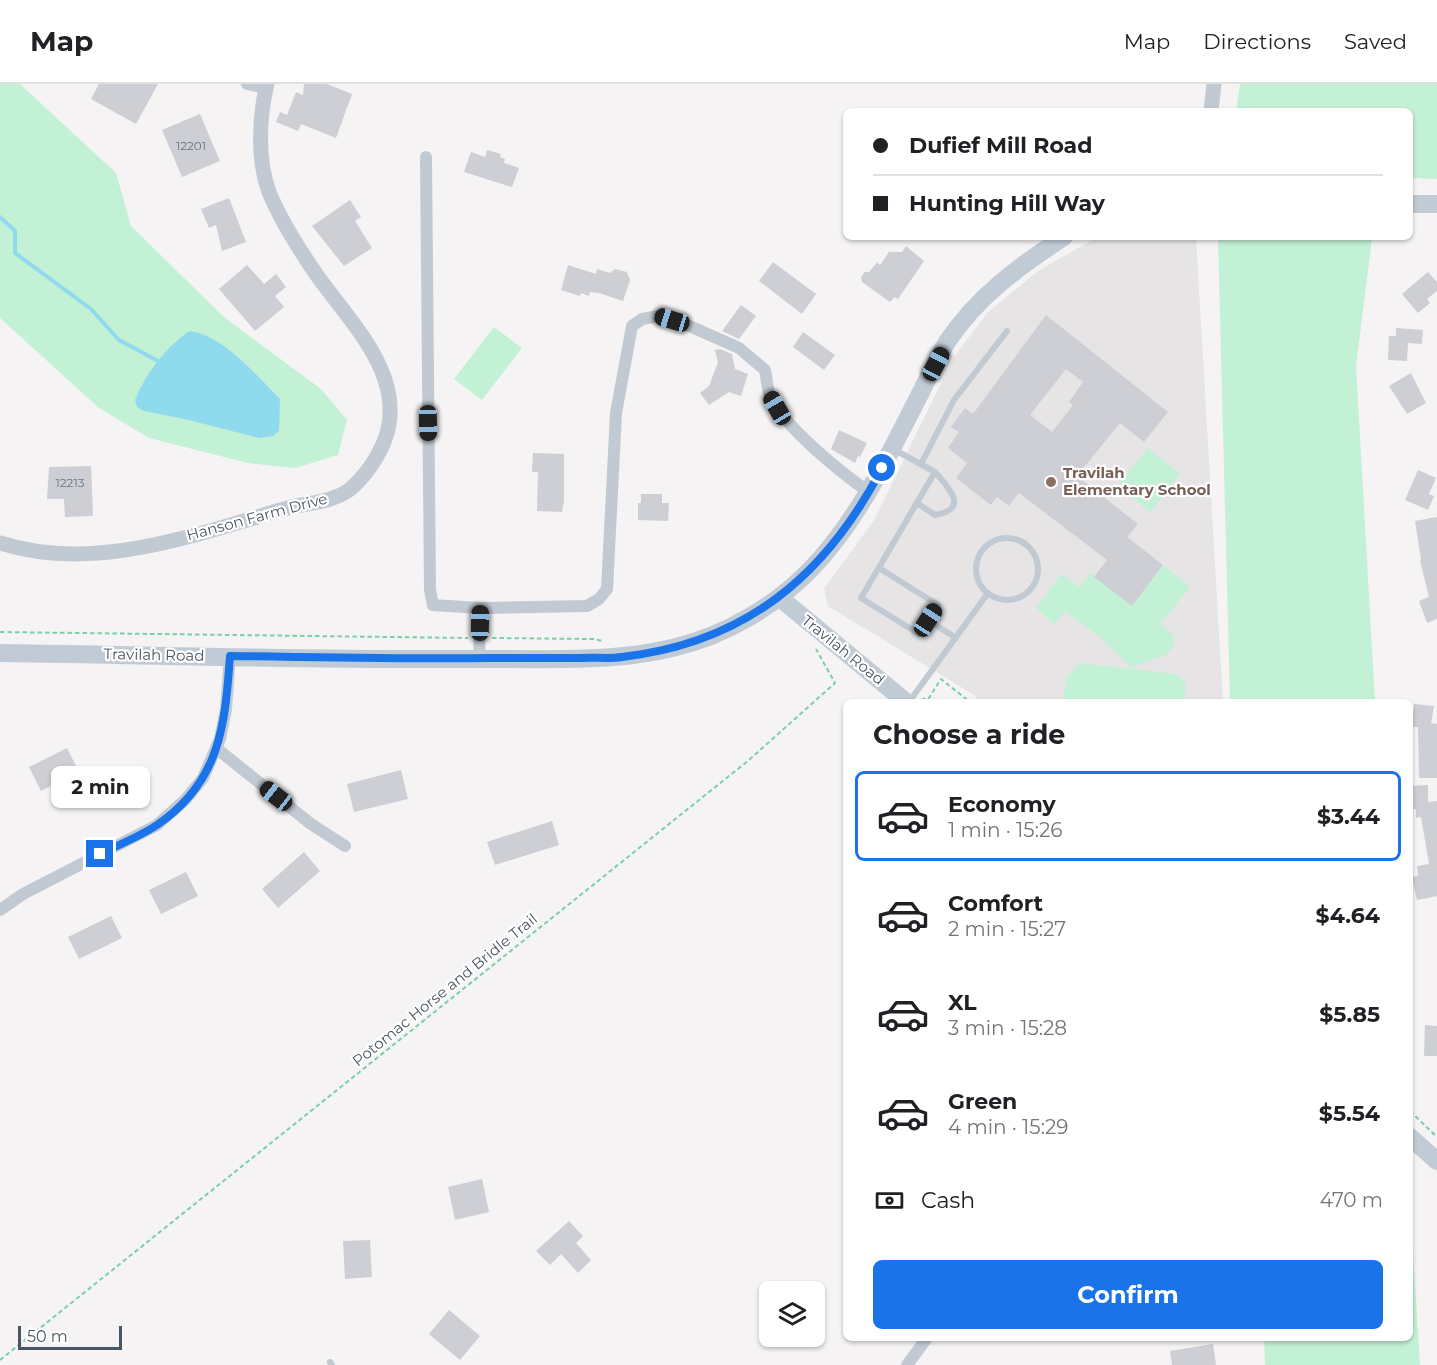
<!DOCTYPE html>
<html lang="en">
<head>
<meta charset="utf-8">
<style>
  body { margin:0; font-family:Montserrat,sans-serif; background:#f2f2f2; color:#202124; height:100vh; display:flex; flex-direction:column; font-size:22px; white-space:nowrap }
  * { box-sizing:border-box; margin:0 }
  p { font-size:20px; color:#757577 }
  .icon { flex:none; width:33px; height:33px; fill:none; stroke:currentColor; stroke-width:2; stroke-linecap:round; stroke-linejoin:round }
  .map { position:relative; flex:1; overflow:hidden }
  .drawer { position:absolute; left:843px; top:615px; width:570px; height:642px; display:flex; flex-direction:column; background:#fff; border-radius:9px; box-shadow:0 2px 4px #0004 }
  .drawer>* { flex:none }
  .guide { position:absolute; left:843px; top:24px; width:570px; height:132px; border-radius:9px; box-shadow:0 2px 4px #0004; display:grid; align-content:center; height:132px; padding:0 30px; background:#fff }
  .controls { position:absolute; left:759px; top:1197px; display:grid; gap:12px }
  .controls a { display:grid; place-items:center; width:66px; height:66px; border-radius:9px; background:#fff; box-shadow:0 2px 4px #0004; font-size:30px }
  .scale { position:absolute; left:18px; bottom:15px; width:104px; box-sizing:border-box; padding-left:6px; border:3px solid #4a5661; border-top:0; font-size:16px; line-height:21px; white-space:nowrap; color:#4a5661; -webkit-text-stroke:4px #fff; paint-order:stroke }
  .end { position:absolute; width:27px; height:27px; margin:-14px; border:8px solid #1a73e8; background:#fff; box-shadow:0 0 0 3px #fff }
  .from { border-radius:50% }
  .bubble { position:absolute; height:42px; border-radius:9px; background:#fff; box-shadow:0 2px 4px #0004; font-size:20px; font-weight:700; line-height:42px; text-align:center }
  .car { position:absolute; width:18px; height:36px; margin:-18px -9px; border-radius:8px; box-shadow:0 0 4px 2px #0007; background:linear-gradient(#222 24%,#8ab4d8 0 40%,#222 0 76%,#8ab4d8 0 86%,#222 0) }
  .guide b { display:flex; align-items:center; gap:21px; height:57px; font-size:22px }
  .guide b+b { border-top:2px solid #e0e0e0 }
  .guide i { width:15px; height:15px; background:#202124 }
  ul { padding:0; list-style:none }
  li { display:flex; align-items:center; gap:18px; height:90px; margin:0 12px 9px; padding:0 18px; border:3px solid transparent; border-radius:9px }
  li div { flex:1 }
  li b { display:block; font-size:22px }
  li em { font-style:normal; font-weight:700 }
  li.current { border-color:#1a73e8 }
  li>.icon { width:54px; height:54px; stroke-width:1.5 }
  h2 { padding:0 30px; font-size:27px; line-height:72px }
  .pay { display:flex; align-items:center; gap:15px; height:66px; padding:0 30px; font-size:22px }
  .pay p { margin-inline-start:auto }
  .button { display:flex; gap:12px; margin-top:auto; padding:12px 30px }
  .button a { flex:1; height:69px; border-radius:9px; background:#1a73e8; color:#fff; font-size:24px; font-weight:700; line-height:69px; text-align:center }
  header { display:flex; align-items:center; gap:36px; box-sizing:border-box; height:84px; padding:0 30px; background:#fff; border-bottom:2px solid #e0e0e0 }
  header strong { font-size:28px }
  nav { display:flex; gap:33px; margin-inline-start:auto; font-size:21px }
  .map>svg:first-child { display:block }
  .education { fill:#e6e4e5 }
  .green { fill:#c3f1d5 }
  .water { fill:#90daee }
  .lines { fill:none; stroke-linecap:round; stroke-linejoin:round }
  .stream { stroke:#90daee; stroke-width:4 }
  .building { fill:#cdcfd5; fill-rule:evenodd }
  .path { stroke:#7ad0a6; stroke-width:2; stroke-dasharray:4.5 3; stroke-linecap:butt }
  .service { stroke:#c1cad2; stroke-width:6 }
  .minor { stroke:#c1cad2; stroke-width:12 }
  .tertiary { stroke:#c1cad2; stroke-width:15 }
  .secondary { stroke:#c1cbd6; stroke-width:18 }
  .route { stroke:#1a73e8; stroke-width:8 }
  .education-dot { fill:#8d6e63; stroke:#fff; stroke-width:2 }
  .labels { text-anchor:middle; stroke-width:4.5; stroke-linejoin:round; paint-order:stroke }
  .number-label { font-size:12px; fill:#6b747e }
  .education-label { font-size:15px; font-weight:bold; fill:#785e54; stroke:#fff; text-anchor:start }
  .street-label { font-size:15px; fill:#4a5661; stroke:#fff }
</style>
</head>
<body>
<header>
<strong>Map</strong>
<nav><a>Map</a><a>Directions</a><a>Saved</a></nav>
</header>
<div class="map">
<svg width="1437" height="1281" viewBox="0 0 1437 1281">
  <rect width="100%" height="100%" fill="#f5f3f3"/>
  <path class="education" d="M1102,153H1196L1223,618H981L974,611L828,522L824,505L874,436L954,273L988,228L1038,187L1092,156Z"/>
  <path class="green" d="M0,0H20L116,89L131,142L225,234L321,305L347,336L338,371L295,384L248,379L149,354L99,324L0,234Z
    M1240,0H1437V95L1410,94V27H1236Z
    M1218,153L1372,155L1356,282L1375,618H1230Z
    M494,243L522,264L482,316L454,295Z
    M1148,364L1180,390L1150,428L1117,402Z
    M1163,481L1190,503L1160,540L1173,551L1174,561L1166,571L1131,583L1101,554L1065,527L1054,540L1036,524L1061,490L1079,503L1090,489L1132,522Z
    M1079,579L1176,590L1186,599L1184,618H1062L1067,594Z
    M1410,1118L1420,1281H1265L1264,1254H1410Z"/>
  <path class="water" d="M189,247C223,251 256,291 280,315L279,347L273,352L259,354L189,336L144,327L137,323L135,316C146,289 165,264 189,247Z"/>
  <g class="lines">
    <path class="stream" d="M0,133L15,147V169L91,225L119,256L158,277"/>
  </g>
  <path class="building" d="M99,0H158L136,40L91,15Z
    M304,0H327L352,10L336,54L301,40L298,47L276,38L280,28L287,31L296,8L303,11Z
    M200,30L220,77L182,93L162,46Z
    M487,66L501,70L500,73L505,75L504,79L519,84L512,103L464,88L471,68L485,73Z
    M229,114L246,158L222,167L216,141L209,144L201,125Z
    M350,116L361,133L355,137L372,164L344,182L312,142Z
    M906,162L924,177L898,215L895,213L890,218L862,198L861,193L865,188H869L877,178L880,181L889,168H902Z
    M773,178L816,210L802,230L759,197Z
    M247,181L264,200L276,190L286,203L275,212L284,223L255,247L219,205Z
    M568,181L596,190L597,185L610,189L615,185L627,188L630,196L623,217L599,209L590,208L589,212L581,209L580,212L561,206Z
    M1428,188L1437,198V207L1427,215L1430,219L1418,229L1402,210Z
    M741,221L756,232L739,255L722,247Z
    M1046,231L1168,328L1144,358L1120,339L1077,392L1138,440L1127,453L1163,481L1132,522L1094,493L1107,476L1019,409L1009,422L997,413L991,421L956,394L967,379L948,364L959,348L951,343L965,324L973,330ZM1066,285L1083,298L1069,318L1073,321L1052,348L1030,331Z
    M1396,244L1423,246L1422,260L1408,259L1407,277L1388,276L1389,252H1396Z
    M803,248L835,271L824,286L793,263Z
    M720,265L732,270L735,285L748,290L741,312L729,308L709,321L700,309L709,302L718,278L715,266Z
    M1411,289L1426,319L1407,330L1389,302Z
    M839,346L867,359L860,373L858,372L855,379L831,365Z
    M533,369L564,370V417L562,428L537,427L538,388H532Z
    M91,382L93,432L65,433L64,415H47L49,383Z
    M1418,386L1436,394L1429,410L1434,412L1428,426L1405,416Z
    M641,410H662V419H669L668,437L638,436V419H641Z
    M1437,433V535L1427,539L1419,517L1429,513L1420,477L1421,476L1415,437Z
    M1414,620L1434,622L1431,639L1437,640V694H1419L1418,643H1412Z
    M67,664L79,688L41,707L29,683Z
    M401,686L408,715L354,728L347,700Z
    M1428,701V718L1437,717V812L1417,816L1412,793L1418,792L1417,782L1429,780L1421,733L1416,734V725L1410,726V702Z
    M552,737L559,761L495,781L487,758Z
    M304,768L320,787L278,824L262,805Z
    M186,788L198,812L161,830L149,806Z
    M111,832L122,854L79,875L68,853Z
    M1425,941L1437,942V972H1424Z
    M482,1095L489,1128L455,1136L448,1103Z
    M569,1137L583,1152L576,1159L591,1176L578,1189L561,1170L550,1181L536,1167Z
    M370,1156L372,1193L345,1195L343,1157Z
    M449,1226L480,1252L460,1276L429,1250Z
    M1213,1260L1216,1281H1172L1170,1267Z"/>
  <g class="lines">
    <path class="path" d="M0,548L468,554
      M492,554L593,555L603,557
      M923,614L927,617L941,595L970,618
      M1410,1027L1437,1053
      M0,1276L749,676L835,599L816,565"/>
    <path class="service" d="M895,366L935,388L861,514L919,550L928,536L956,554
      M921,380L954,316L1007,247
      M917,419L935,431C970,425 949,404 935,388
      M976 485a31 31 0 1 1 62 0a31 31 0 1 1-62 0Z
      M879,484L938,521L928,536
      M909,618L988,509
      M330,1278L332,1281"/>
    <path class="minor" d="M247,0L266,4
      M426,73L430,506L433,521L480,524L479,575
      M480,524L587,522L599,515L607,505L616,329L632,242L642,235L659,232L685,240L739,264L765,286C767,295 767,306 771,314C785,343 841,389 869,408
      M216,664L311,740L345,762
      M0,826L23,810L157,741L186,715L203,694L220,655L226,625L230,572
      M907,1281L927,1254"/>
    <path class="tertiary" d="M1211,27L1214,0
      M0,459C84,486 173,458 254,434C264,431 274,427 284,425C305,419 331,419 349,406C364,394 377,375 384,358C410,292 348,237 314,187C297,162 280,135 269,108C257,75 259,33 267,0"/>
    <path class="secondary" d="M1410,120H1437
      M780,514L906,618
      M0,569C154,571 308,576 462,575C530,574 611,580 676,563C726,551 775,522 811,485C860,434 889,370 921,308C929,292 937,274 947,258C977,213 1019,182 1064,153
      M1410,1053L1437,1077"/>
  </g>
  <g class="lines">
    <path class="route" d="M100,770C118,761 139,753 157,741C220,698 225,642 230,572C317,573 403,575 490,574C520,574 551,574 581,574C594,573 609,575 622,573C745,559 826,492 882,384"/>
  </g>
  <circle class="education-dot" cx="1051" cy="398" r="6"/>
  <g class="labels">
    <g class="number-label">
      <text x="191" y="66">12201</text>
      <text x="70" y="403">12213</text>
    </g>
    <g class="education-label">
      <text x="1063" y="394">Travilah<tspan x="1063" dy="17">Elementary School</tspan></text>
    </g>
    <g class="street-label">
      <text transform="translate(257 433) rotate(-15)" y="5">Hanson Farm Drive</text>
      <text transform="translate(843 566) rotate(39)" y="5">Travilah Road</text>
      <text transform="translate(154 571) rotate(1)" y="5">Travilah Road</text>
      <text transform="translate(445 906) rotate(-39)" y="5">Potomac Horse and Bridle Trail</text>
    </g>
  </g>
</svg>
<div class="controls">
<a><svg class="icon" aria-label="layers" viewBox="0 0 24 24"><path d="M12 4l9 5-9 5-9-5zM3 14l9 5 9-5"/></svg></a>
</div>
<div class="scale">50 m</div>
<i class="end from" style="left:882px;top:384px"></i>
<i class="end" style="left:100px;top:770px"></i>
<div class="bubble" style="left:51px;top:682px;width:99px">2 min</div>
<i class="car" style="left:672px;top:236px;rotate:287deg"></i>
<i class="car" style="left:936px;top:280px;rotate:28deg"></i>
<i class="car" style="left:777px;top:324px;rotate:330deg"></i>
<i class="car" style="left:428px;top:339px;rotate:179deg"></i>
<i class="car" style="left:928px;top:536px;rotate:33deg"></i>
<i class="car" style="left:480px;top:539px;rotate:1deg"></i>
<i class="car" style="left:276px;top:712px;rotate:308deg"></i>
<div class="guide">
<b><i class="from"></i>Dufief Mill Road</b>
<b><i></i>Hunting Hill Way</b>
</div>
<section class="drawer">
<h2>Choose a ride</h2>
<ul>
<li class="current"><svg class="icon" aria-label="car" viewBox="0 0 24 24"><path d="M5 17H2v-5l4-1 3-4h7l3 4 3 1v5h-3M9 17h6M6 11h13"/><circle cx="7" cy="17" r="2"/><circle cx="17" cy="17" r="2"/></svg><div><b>Economy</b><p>1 min · 15:26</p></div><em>$3.44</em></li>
<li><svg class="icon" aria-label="car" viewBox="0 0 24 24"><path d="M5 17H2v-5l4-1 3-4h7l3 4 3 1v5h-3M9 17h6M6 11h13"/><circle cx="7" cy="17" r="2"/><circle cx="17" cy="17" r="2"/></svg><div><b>Comfort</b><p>2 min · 15:27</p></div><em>$4.64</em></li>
<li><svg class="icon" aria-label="car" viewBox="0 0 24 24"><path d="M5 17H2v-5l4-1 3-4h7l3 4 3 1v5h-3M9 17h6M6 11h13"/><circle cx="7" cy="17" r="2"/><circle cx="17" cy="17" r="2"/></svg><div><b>XL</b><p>3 min · 15:28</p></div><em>$5.85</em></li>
<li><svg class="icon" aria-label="car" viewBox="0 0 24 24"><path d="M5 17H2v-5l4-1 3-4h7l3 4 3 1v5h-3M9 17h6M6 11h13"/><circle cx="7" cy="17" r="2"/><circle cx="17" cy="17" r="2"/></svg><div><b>Green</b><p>4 min · 15:29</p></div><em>$5.54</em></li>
</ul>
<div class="pay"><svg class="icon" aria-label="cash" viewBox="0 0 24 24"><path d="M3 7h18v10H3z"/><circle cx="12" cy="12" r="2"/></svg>Cash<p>470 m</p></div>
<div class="button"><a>Confirm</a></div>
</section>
</div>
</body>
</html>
